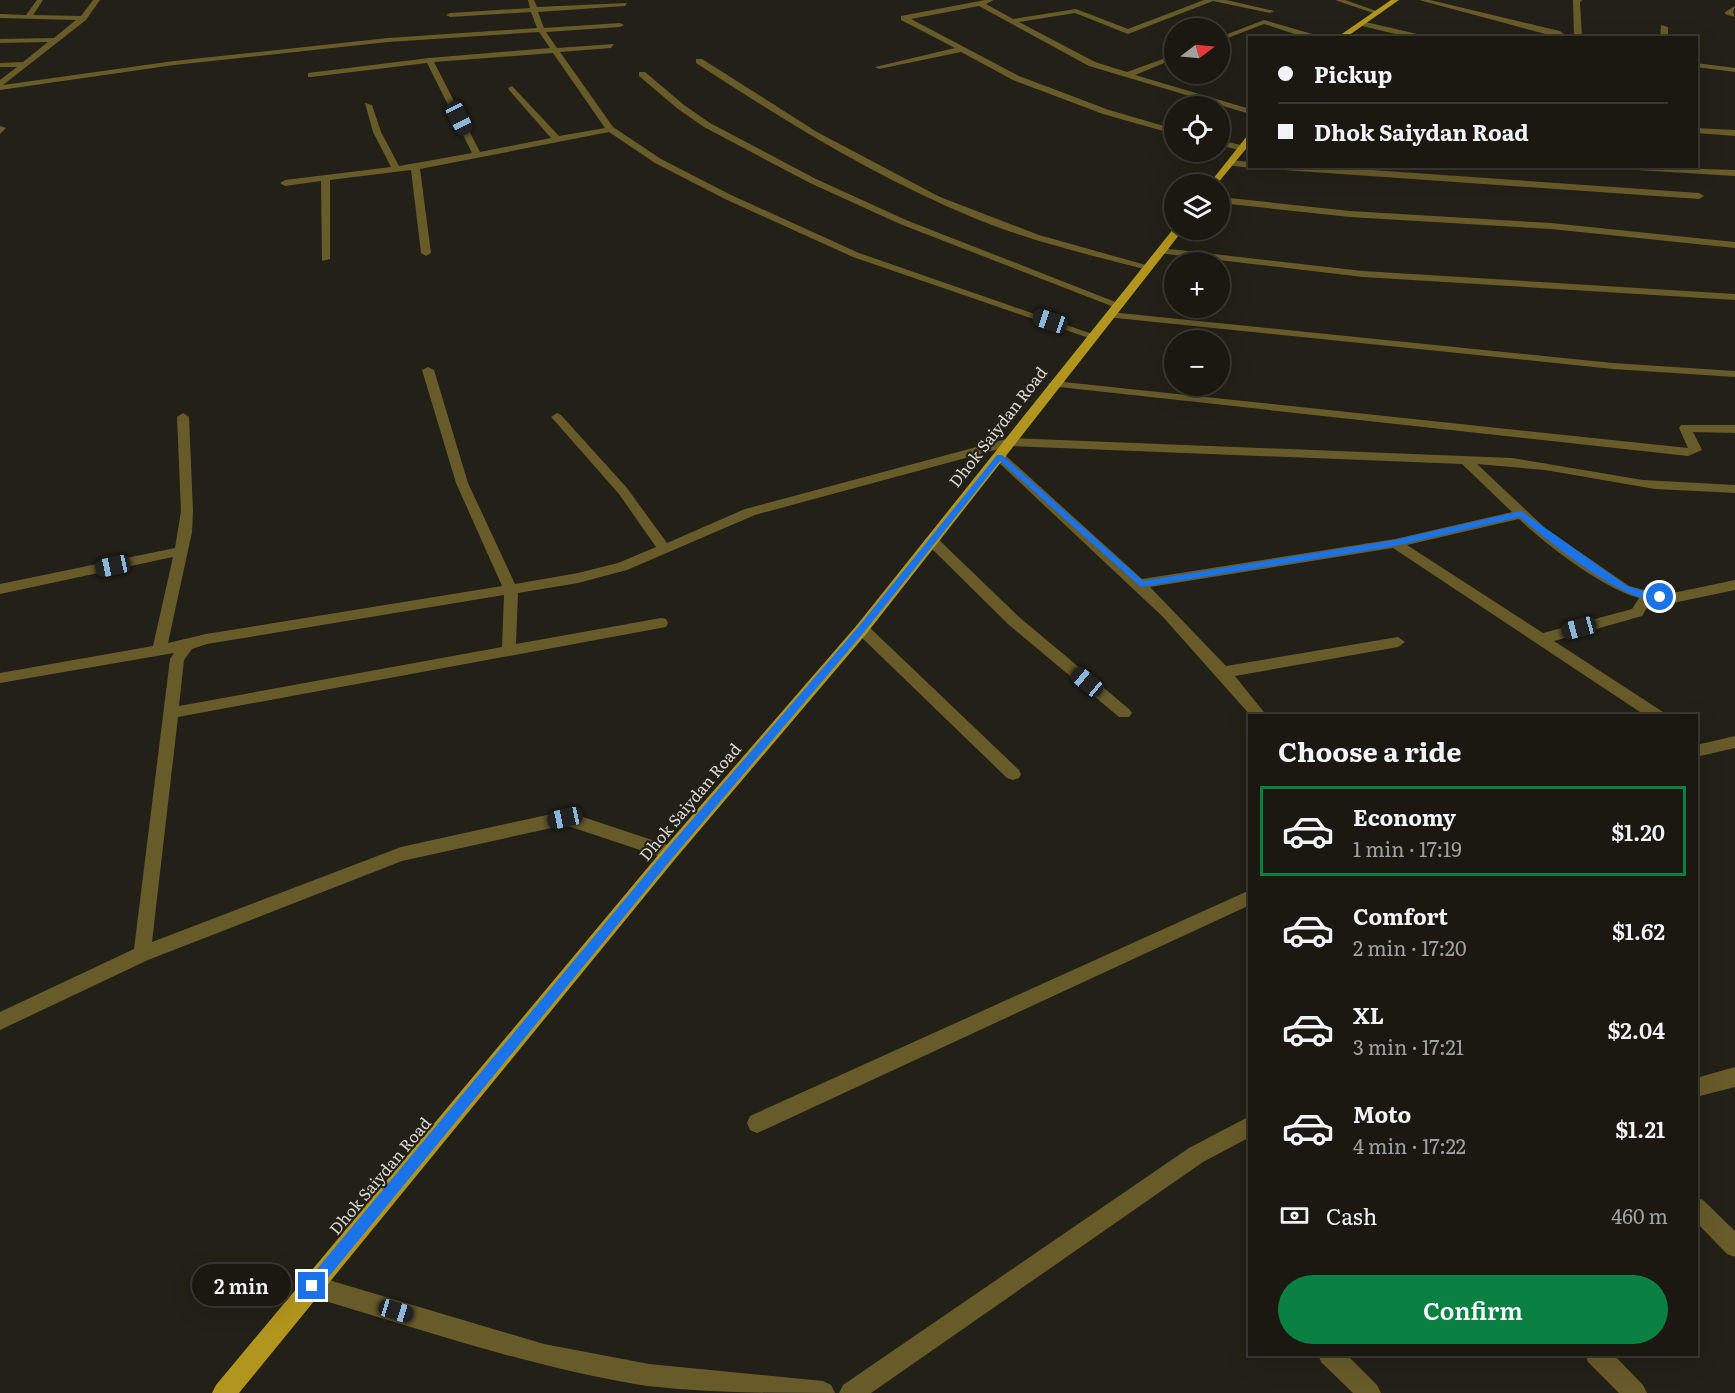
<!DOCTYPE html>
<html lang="en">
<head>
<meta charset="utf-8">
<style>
  body { margin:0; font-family:Literata,serif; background:#23211a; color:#f1f3f6; height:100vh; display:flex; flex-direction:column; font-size:22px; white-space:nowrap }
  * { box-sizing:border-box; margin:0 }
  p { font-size:20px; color:#9fa09f }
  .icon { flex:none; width:33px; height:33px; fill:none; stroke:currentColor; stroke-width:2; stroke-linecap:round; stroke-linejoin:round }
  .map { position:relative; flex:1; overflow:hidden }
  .panel { position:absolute; left:1248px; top:714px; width:450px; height:642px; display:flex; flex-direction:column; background:#1a1811; border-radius:0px; box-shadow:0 6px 24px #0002,0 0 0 2px #383731 }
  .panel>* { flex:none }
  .banner { position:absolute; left:1248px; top:36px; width:450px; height:132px; border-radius:0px; box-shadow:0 6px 24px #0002,0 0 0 2px #383731; display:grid; align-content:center; height:132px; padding:0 30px; background:#1a1811 }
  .needle { width:39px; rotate:74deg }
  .fabs { position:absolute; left:1164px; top:18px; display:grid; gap:12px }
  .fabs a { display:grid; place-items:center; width:66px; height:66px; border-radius:50%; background:#1a1811; box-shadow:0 6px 24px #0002,0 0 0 2px #383731; font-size:30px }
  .end { position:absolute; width:27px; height:27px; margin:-14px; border:8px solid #1a73e8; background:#fff; box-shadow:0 0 0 3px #fff }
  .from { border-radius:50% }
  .bubble { position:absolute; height:42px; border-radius:21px; background:#1a1811; box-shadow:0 6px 24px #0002,0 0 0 2px #383731; font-size:20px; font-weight:600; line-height:42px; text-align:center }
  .car { position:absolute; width:18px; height:36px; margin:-18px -9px; border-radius:8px; box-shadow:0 0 4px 2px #0007; background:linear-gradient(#222 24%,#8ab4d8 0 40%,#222 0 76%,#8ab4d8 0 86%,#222 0) }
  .banner b { display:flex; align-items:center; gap:21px; height:57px; font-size:22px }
  .banner b+b { border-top:2px solid #383731 }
  .banner i { width:15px; height:15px; background:#f1f3f6 }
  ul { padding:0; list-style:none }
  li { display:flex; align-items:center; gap:18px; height:90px; margin:0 12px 9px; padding:0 18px; border:3px solid transparent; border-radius:0px }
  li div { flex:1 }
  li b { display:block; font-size:22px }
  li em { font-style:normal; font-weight:600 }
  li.active { border-color:#0b8043 }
  li>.icon { width:54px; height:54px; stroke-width:1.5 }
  h2 { padding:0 30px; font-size:27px; line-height:72px }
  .pay { display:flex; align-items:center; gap:15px; height:66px; padding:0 30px; font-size:22px }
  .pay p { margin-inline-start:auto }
  .cta { display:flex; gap:12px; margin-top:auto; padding:12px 30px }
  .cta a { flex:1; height:69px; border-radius:36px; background:#0b8043; color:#fff; font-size:24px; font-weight:600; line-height:69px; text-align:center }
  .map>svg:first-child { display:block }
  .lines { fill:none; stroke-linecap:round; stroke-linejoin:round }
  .minor { fill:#685b2a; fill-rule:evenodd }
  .major { fill:#b2951e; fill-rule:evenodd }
  .route { fill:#1a73e8 }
  .labels { text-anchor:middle; stroke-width:4.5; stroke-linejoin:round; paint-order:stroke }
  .street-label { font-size:16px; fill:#dbdad4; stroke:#222017 }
</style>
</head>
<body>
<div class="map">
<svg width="1735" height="1393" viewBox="0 0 1735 1393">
  <rect width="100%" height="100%" fill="#222017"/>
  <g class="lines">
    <path class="minor" d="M37,0H43L33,15L81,16L93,0H100L86,20L3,85L174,61L388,38L537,28L531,12L450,17L446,15L450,13L530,8L528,0H534L537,7L627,3L625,6L538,12L544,28L620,23L624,25L620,27L546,32L557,48L614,44L611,48L560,52L613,127L661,159L731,195L859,253L1098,336L1093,339L1089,338L853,257L725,199L655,163L609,132L420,169L431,253L426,256L421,253L411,170L330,180V259L322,261L321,181L285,186L280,183L285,180L391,167L373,132L365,103L372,105L381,132L399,166L472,153L427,63L311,77H308V73L429,58L550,48L539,32L388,42L174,65L0,90V80L17,67H0V63L23,62L48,42L0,43V39L54,38L76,20L0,18V14L26,15ZM553,53L605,128L559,136L512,86L508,88L509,90L551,138L480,152L434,62Z
      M985,0H994L986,4L1013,19L1076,9L1128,29L1204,0H1226L1274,11L1270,13L1213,1L1128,34L1075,13L1019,22L1095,62L1127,72L1174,55V59L1135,75L1250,109V114L1089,66L979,6L911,19L1019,76L1109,110L1174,129V134L1103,114L1013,80L961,52L879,69L875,67L955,48L901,20V16Z
      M1335,0H1345L1382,13L1376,14Z
      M1419,0H1430L1560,31L1569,38H1560Z
      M1573,0H1582L1580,2L1582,38H1574Z
      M1735,6L1733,12L1735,17L1725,14V12Z
      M1264,20L1319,36V38H1307L1264,24L1220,41V37Z
      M1361,21L1426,36V38H1412L1358,25Z
      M1661,25L1668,27V38H1660Z
      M696,59H702L817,132L940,197L1039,235L1153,267L1148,270C1089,255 1030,241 974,218C875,177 785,121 696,63Z
      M1696,63L1735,68V72L1696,67Z
      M639,72H645L684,105L710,123L816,179L906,220L1123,305L1114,307L900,224L810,183L704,127L678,109L639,76Z
      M0,126L6,128L0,134Z
      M1696,128L1735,130V136L1696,133Z
      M1220,140L1245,146L1246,148L1242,151L1220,145Z
      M1230,160L1250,162V166H1253L1250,168L1227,165L1226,163Z
      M1266,166H1315L1699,193L1704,196L1699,199L1270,169Z
      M1617,166L1735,170V176L1621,169Z
      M1220,197L1350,211L1551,223L1735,242V248L1551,229L1350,217L1220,203Z
      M1161,248L1363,271L1735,294V300L1363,277L1158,253V249Z
      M1110,312L1613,363L1735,371V377L1613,369L1106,317L1105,315Z
      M428,367L434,370L468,483L515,584L578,573L618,563L656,547L619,494L553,419L551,417L557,413L561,415L627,488L667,543L745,509L1010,438L1512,458L1643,480L1735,485V493L1655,489L1545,470L1477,464L1545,528L1629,586L1647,591L1673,593L1735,580V590L1673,603L1651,601L1642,616L1554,641L1663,712L1665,716H1646L1393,548L1150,587L1226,666L1398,637L1405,642L1398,647L1235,676L1267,716H1251L1163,617L996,460V454H1004L1142,579L1395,539L1512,512L1462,464L1010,446L755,515L627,570L578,583L518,593L516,644L661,618L666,619L668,623L666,627L178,717L152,942L401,847L565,811L676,848L678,853L676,858L670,860L565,825L402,861L148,960L0,1030V1012L134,949L170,659L174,653L0,683V673L153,646L173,557L0,594V584L175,548L181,511L177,417L183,413L189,417L193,511L192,532L168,643L206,634L502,586L456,483L422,370ZM1519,519C1546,545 1603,588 1639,598L1632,609L1543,633L1407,545ZM504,595L502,647L179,706L184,660L192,649L207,644Z
      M1054,381L1688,448L1679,428L1681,425H1735V433L1693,432L1702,450L1688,456L1050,386L1048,384Z
      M931,536L936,537L1019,617L1129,709L1132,713L1129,717H1119L1009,625L926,543L924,540Z
      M862,624L867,625L1019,770L1021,774L1019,778L1013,780L1007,778L857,633L855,629L857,625Z
      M1735,736V748L1696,757V745Z
      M1250,890V905L764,1130L757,1133L750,1130L747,1123L750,1116Z
      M1735,1067V1087L1696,1097V1078Z
      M1250,1116V1137L1203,1162L871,1393H839L843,1385L1189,1148Z
      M1696,1197L1703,1200L1735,1231V1257L1727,1254L1696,1222Z
      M312,1275L544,1344L649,1364L823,1381L831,1385L835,1393C772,1393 709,1393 647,1386C533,1368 423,1330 312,1297L304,1294L301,1286L304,1278Z
      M1318,1354H1346L1377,1385L1381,1393H1353L1321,1362Z
      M1585,1354H1613L1643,1385L1647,1393H1619L1588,1362Z"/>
    <path class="major" d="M1391,0H1399L1345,38H1336Z
      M1247,136H1250V144L1217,184H1209Z
      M1174,228L1183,230L867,633L676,858L239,1393H212L216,1385L664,848L857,625Z"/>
  </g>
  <path class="route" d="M997,455H1002L1143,581L1395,540L1521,511L1627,586L1664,597C1641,617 1540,535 1520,517L1395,546L1141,587L1000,461L865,631L674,856L317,1291L312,1293L307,1291L305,1286L307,1281L666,850L859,626Z"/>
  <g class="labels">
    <g class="street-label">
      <text transform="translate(998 427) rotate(-52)" y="6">Dhok Saiydan Road</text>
      <text transform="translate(690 802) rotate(-50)" y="6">Dhok Saiydan Road</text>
      <text transform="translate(380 1176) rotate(-50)" y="6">Dhok Saiydan Road</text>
    </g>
  </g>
</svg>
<div class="fabs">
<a><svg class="needle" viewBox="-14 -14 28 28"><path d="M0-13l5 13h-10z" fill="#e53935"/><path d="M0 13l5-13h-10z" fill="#9fa09f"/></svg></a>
<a><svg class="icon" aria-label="locate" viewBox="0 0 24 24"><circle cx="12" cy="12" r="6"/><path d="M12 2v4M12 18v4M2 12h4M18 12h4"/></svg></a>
<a><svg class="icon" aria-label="layers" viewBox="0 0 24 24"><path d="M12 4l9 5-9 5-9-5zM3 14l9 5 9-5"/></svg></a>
<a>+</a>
<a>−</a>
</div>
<i class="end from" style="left:1660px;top:597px"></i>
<i class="end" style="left:312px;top:1286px"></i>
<div class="bubble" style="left:192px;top:1264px;width:99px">2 min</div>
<i class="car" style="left:459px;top:118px;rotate:153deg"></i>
<i class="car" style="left:1050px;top:321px;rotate:289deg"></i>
<i class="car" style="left:113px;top:566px;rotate:258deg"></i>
<i class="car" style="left:1579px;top:628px;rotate:255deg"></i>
<i class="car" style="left:1087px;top:682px;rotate:310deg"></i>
<i class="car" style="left:565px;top:818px;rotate:258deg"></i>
<i class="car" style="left:396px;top:1311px;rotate:107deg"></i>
<div class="banner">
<b><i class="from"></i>Pickup</b>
<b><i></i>Dhok Saiydan Road</b>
</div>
<section class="panel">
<h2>Choose a ride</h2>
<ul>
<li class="active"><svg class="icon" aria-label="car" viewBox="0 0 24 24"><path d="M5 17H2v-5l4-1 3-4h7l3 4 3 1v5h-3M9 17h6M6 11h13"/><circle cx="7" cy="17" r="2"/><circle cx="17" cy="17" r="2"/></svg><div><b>Economy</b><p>1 min · 17:19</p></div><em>$1.20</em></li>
<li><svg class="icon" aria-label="car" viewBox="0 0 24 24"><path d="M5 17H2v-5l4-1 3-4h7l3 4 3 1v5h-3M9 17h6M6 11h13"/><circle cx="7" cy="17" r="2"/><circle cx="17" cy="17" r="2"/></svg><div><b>Comfort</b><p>2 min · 17:20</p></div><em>$1.62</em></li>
<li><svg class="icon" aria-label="car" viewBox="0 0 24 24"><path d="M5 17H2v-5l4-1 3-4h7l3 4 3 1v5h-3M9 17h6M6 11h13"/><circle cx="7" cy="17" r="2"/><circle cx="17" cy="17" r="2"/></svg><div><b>XL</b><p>3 min · 17:21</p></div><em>$2.04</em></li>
<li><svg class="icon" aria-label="car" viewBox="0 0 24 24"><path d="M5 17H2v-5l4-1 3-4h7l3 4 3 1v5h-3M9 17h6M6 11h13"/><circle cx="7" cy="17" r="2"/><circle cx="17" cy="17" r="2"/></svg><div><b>Moto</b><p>4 min · 17:22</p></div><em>$1.21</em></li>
</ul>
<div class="pay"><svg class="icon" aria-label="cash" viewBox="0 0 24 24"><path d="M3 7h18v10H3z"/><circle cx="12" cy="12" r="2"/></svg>Cash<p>460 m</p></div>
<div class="cta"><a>Confirm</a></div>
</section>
</div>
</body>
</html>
